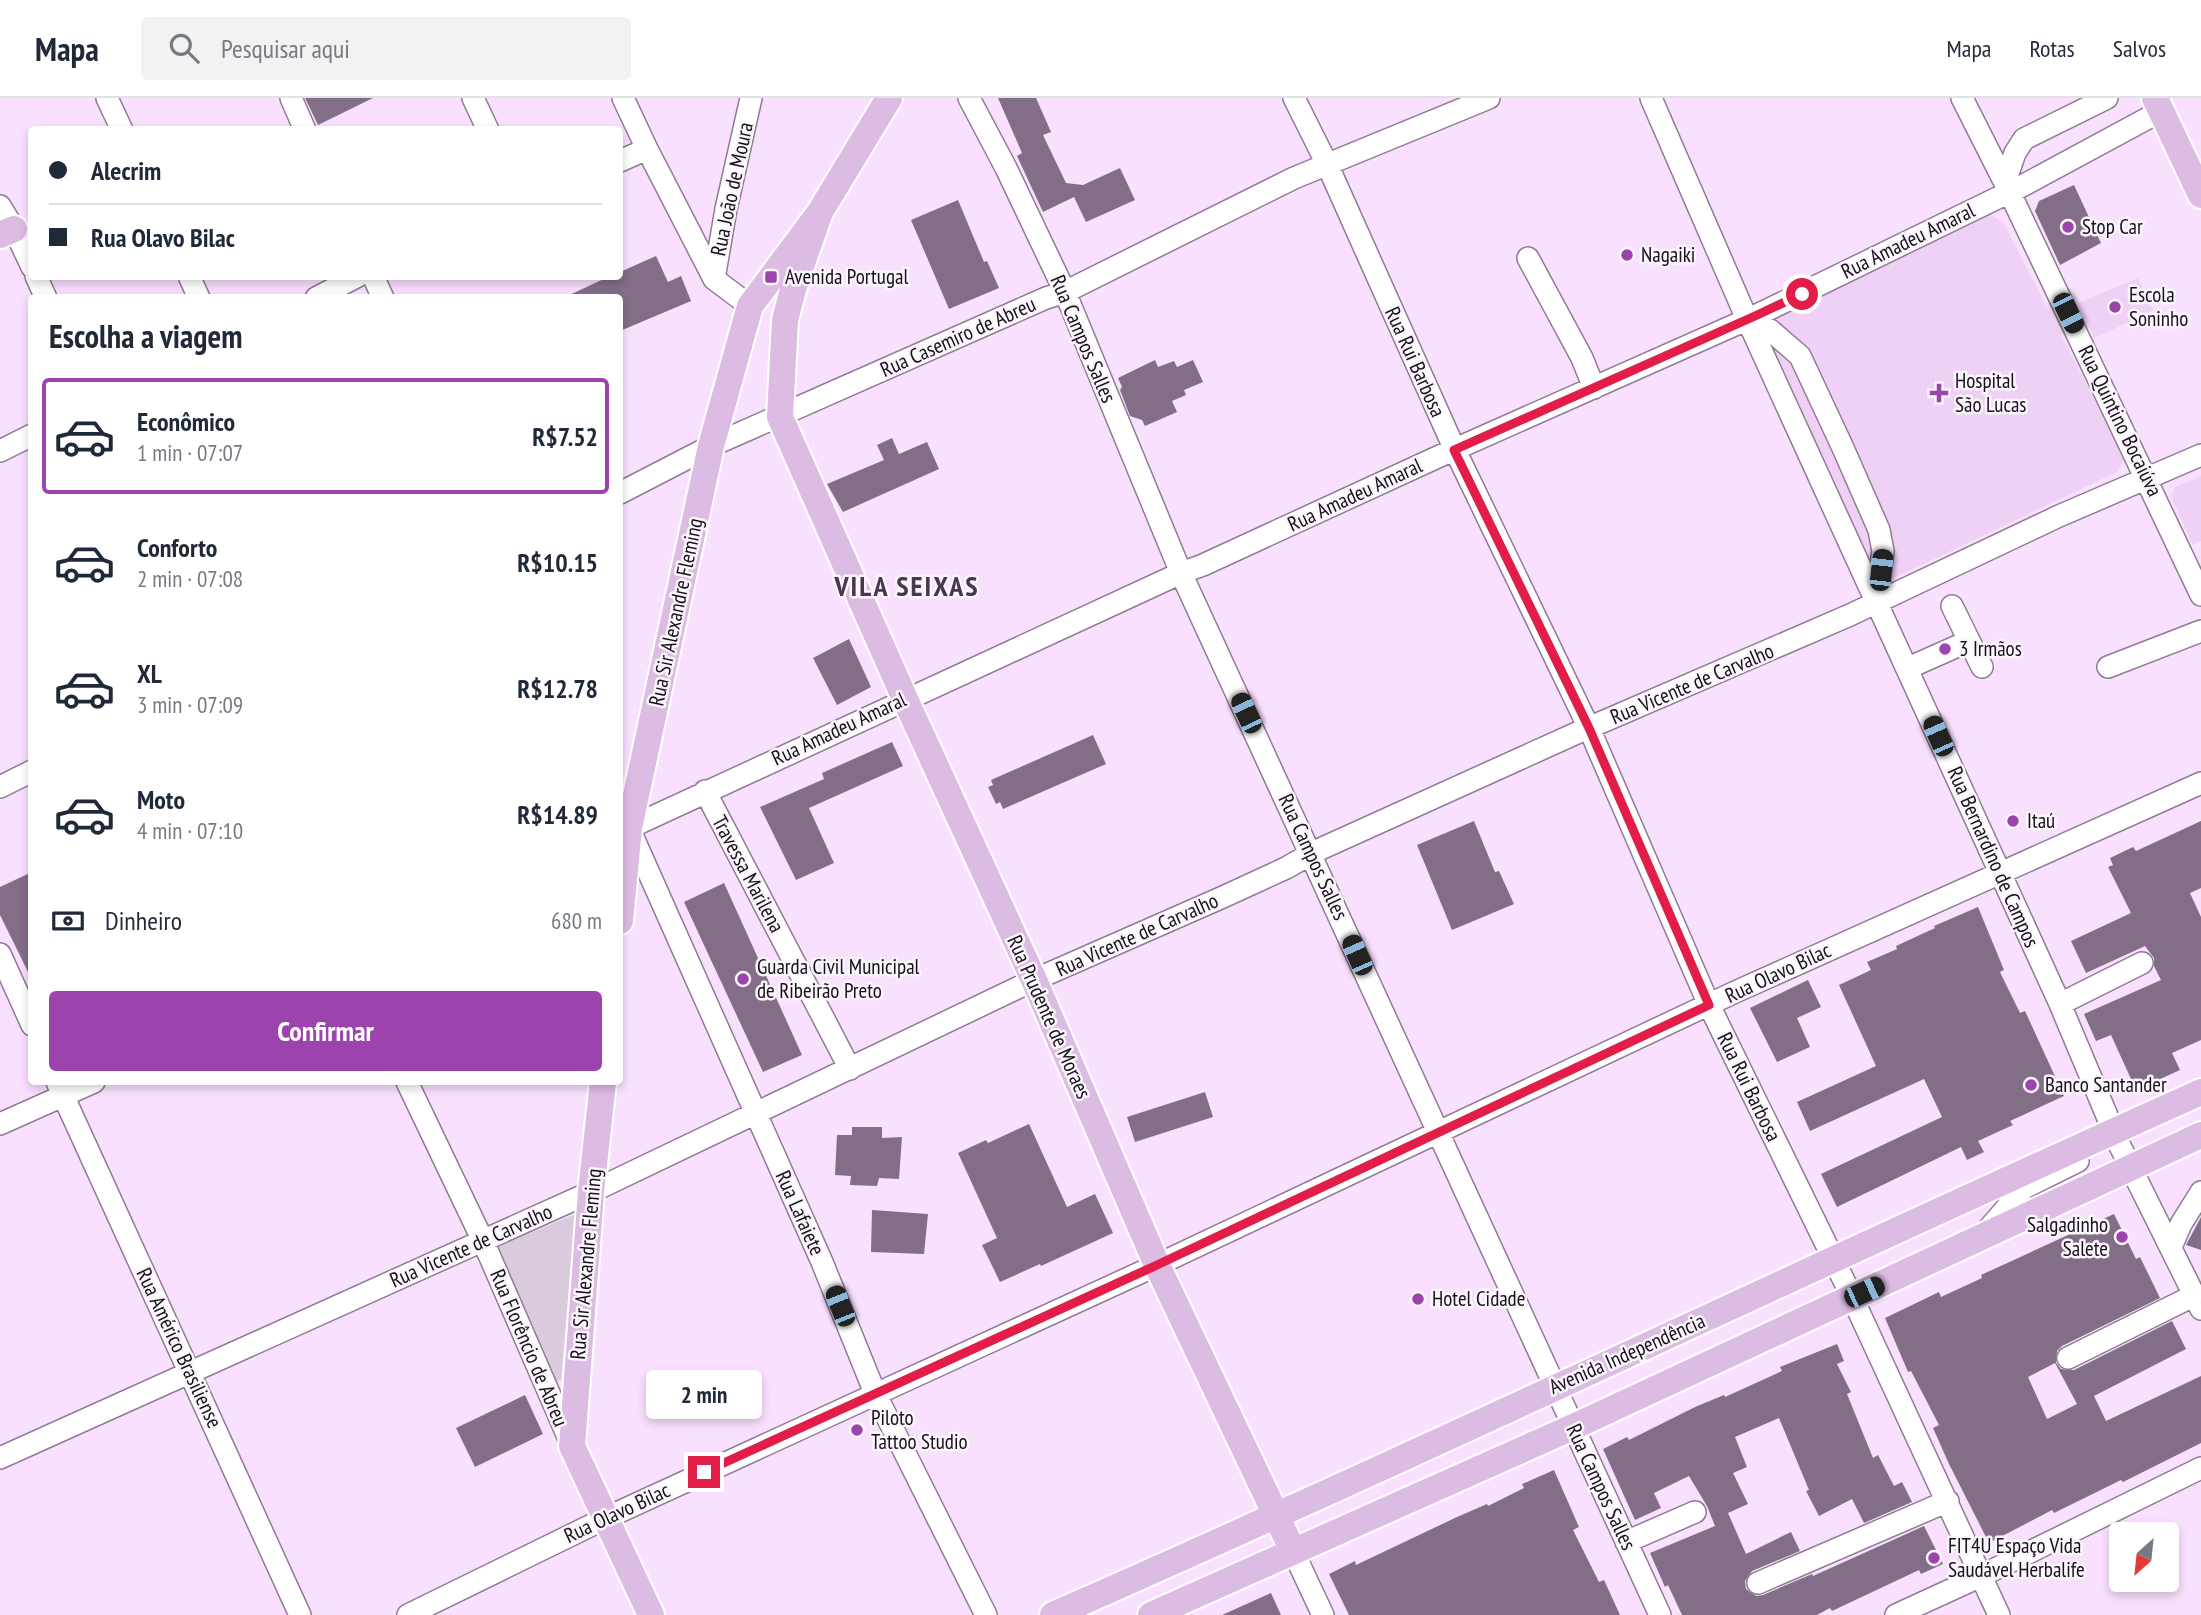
<!DOCTYPE html>
<html lang="pt">
<head>
<meta charset="utf-8">
<style>
  body { margin:0; font-family:"PT Sans Narrow",sans-serif; background:#f2f2f3; color:#1f2937; height:100vh; display:flex; flex-direction:column; font-size:26px; white-space:nowrap }
  * { box-sizing:border-box; margin:0 }
  p { font-size:23px; color:#747a83 }
  .icon { flex:none; width:38px; height:38px; fill:none; stroke:currentColor; stroke-width:2; stroke-linecap:round; stroke-linejoin:round }
  .map { position:relative; flex:1; overflow:hidden }
  .sheet { position:absolute; left:28px; top:196px; width:595px; height:791px; display:flex; flex-direction:column; background:#fff; border-radius:7px; box-shadow:0 4px 10px #0003 }
  .sheet>* { flex:none }
  .banner { position:absolute; left:28px; top:28px; width:595px; height:154px; border-radius:7px; box-shadow:0 4px 10px #0003; display:grid; align-content:center; height:154px; padding:0 21px; background:#fff }
  .needle { width:46px; rotate:207deg }
  .fabs { position:absolute; left:2109px; top:1424px; display:grid; gap:14px }
  .fabs a { display:grid; place-items:center; width:70px; height:70px; border-radius:7px; background:#fff; box-shadow:0 4px 10px #0003; font-size:35px }
  .end { position:absolute; width:32px; height:32px; margin:-16px; border:9px solid #e11d48; background:#fff; box-shadow:0 0 0 4px #fff }
  .from { border-radius:50% }
  .bubble { position:absolute; height:49px; border-radius:7px; background:#fff; box-shadow:0 4px 10px #0003; font-size:23px; font-weight:800; line-height:49px; text-align:center }
  .car { position:absolute; width:21px; height:42px; margin:-21px -10px; border-radius:9px; box-shadow:0 0 5px 2px #0007; background:linear-gradient(#222 24%,#8ab4d8 0 40%,#222 0 76%,#8ab4d8 0 86%,#222 0) }
  .banner b { display:flex; align-items:center; gap:24px; height:66px; font-size:26px }
  .banner b+b { border-top:2px solid #e0e1e3 }
  .banner i { width:18px; height:18px; background:#1f2937 }
  ul { padding:0; list-style:none }
  li { display:flex; align-items:center; gap:21px; height:116px; margin:0 14px 10px; padding:0 7px; border:4px solid transparent; border-radius:7px }
  li div { flex:1 }
  li b { display:block; font-size:26px }
  li em { font-style:normal; font-weight:800 }
  li.selected { border-color:#9d43ae }
  li>.icon { width:63px; height:63px; stroke-width:1.5 }
  h2 { padding:0 21px; font-size:32px; line-height:84px }
  .pay { display:flex; align-items:center; gap:18px; height:77px; padding:0 21px; font-size:26px }
  .pay p { margin-inline-start:auto }
  .button { display:flex; gap:14px; margin-top:auto; padding:14px 21px }
  .button a { flex:1; height:80px; border-radius:7px; background:#9d43ae; color:#fff; font-size:28px; font-weight:800; line-height:80px; text-align:center }
  header { display:flex; align-items:center; gap:42px; box-sizing:border-box; height:98px; padding:0 35px; background:#fff; border-bottom:2px solid #e0e1e3 }
  header strong { font-size:33px }
  nav { display:flex; gap:38px; margin-inline-start:auto; font-size:24px }
  .search { width:490px; height:63px; background:#f2f2f3; display:flex; align-items:center; gap:18px; box-sizing:border-box; padding:0 24px; border-radius:7px; color:#747a83; font-size:26px }
  .map>svg:first-child { display:block }
  .built { fill:#efd1f5 }
  .green { fill:#d9cbdc }
  .building { fill:#836e87; fill-rule:evenodd }
  .lines { fill:none; stroke-linecap:round; stroke-linejoin:round }
  .minor-casing { stroke:#917a95; stroke-width:24 }
  .major-casing { stroke:#fff; stroke-width:30 }
  .minor { stroke:#fff; stroke-width:21 }
  .major { stroke:#ddbce3; stroke-width:26 }
  .route { stroke:#e11d48; stroke-width:9 }
  .poi-dot { fill:#9d43ae; stroke:#fbf5fc; stroke-width:2.5 }
  .labels { text-anchor:middle; stroke-width:5; stroke-linejoin:round; paint-order:stroke }
  .street-label { font-size:21px; fill:#170f19; stroke:#fbf5fc }
  .poi-label { font-size:21px; fill:#170f19; stroke:#fbf5fc; text-anchor:start }
  .district-label { font-size:28px; font-weight:bold; letter-spacing:2px; fill:#4a364e; stroke:#fbf5fc }
</style>
</head>
<body>
<header>
<strong>Mapa</strong>
<div class="search"><svg class="icon" aria-label="search" viewBox="0 0 24 24"><circle cx="10" cy="10" r="6"/><path d="M15 15l6 6"/></svg>Pesquisar aqui</div>
<nav><a>Mapa</a><a>Rotas</a><a>Salvos</a></nav>
</header>
<div class="map">
<svg width="2201" height="1517" viewBox="0 0 2201 1517">
  <rect width="100%" height="100%" fill="#fae0ff"/>
  <path class="built" d="M1989,115L2004,126L2122,355L2124,362L2117,374L1894,480L1885,481L1871,477L1759,229L1761,223Z
    M2138,180L2153,213L2094,240L2078,205Z
    M2201,378V443L2193,447L2171,399L2175,389Z"/>
  <path class="green" d="M576,1116L561,1282L549,1286L496,1149Z"/>
  <path class="building" d="M305,0H373L318,27Z
    M998,0H1036L1051,34L1043,37L1066,85L1083,87L1120,70L1135,102L1086,124L1074,99L1043,114L1017,58L1022,55Z
    M2074,87L2101,145L2060,167L2035,113L2039,103Z
    M958,102L984,164L987,163L999,190L949,211L911,122Z
    M656,158L668,184L681,178L691,203L620,233V200H563L610,178H620V174Z
    M1155,262L1158,269L1174,263L1177,269L1193,262L1203,284L1184,292L1186,297L1172,303L1177,314L1145,328L1142,322L1130,318L1120,292L1122,289L1118,280Z
    M892,340L899,356L927,344L939,371L843,414L827,386L884,362L877,347Z
    M849,541L871,589L837,607L813,560Z
    M1093,637L1106,666L1003,711L1000,704L996,706L988,689L993,687L991,682Z
    M892,644L903,668L809,710L834,765L796,782L760,709L824,681L822,675Z
    M1474,723L1495,774L1499,773L1514,806L1452,832L1417,747Z
    M2201,723V790L2190,795L2201,819V942L2172,955L2180,972L2136,992L2111,937L2096,943L2084,916L2161,882L2154,868V860L2145,848L2086,875L2071,843L2131,815L2108,769L2113,767L2110,760L2133,749L2136,753Z
    M32,774V882L0,817V789Z
    M724,785L802,957L763,974L684,804Z
    M1978,809L2004,872L2000,874L2020,915L2025,913L2064,998L2010,1023L2013,1027L1978,1043L1984,1054L1967,1062L1961,1049L1837,1109L1821,1076L1942,1019L1924,981L1810,1033L1797,1004L1876,968L1839,887L1871,872L1867,864L1897,851L1896,848L1935,830L1934,828Z
    M1808,882L1821,909L1797,920L1810,949L1777,964L1750,910Z
    M1205,994L1213,1019L1135,1044L1127,1019Z
    M1029,1026L1067,1109L1095,1096L1113,1135L1041,1168L1040,1166L1000,1184L982,1147L997,1140L958,1055L986,1042L988,1045Z
    M852,1029H882V1040L902,1039L899,1081L879,1080L877,1088L850,1087L851,1078L835,1077L837,1037H852Z
    M872,1112L928,1116L924,1156L871,1154Z
    M2114,1116L2136,1161L2140,1159L2160,1200L2062,1248L2057,1253L2056,1265L2061,1271L2074,1272L2172,1223L2186,1251L2094,1298L2106,1323L2201,1278V1345L2123,1384L2121,1382L2054,1415L2052,1412L1989,1445L1949,1366L1933,1330L1939,1327L1911,1273L1908,1274L1885,1220L1939,1194L1941,1199L1982,1180L1981,1177ZM2055,1265L2077,1306L2047,1321L2028,1279Z
    M2201,1119V1152L2186,1147Z
    M1837,1246L1844,1263L1837,1266L1851,1294L1847,1296L1873,1360L1878,1357L1894,1388L1902,1384L1912,1404L1864,1425L1852,1401L1819,1418L1806,1393L1809,1392L1779,1320L1735,1339L1747,1369L1733,1375L1748,1406L1728,1415L1746,1456L1791,1434L1800,1453L1752,1473L1745,1483L1746,1491L1756,1498L1763,1497L1812,1476L1813,1478L1924,1428L1943,1466L1921,1476L1919,1472L1832,1513L1830,1510L1817,1517H1682L1668,1487L1665,1489L1650,1455L1715,1428L1707,1408L1689,1378L1654,1395L1661,1410L1635,1422L1603,1351L1627,1339L1629,1342L1695,1309L1724,1297L1725,1299L1782,1273L1780,1269Z
    M525,1297L543,1336L475,1369L456,1330Z
    M1554,1372L1579,1429L1573,1432L1599,1484L1604,1482L1620,1517H1349L1329,1476L1355,1463L1356,1467L1457,1419L1487,1406L1488,1408L1524,1390L1522,1386Z
    M1271,1495L1281,1517H1222Z"/>
  <g class="lines">
    <g class="minor-casing">
      <path id="minor" d="M107,0L122,32
        M291,0L305,32
        M473,0L488,32
        M623,0L647,51L714,181L750,208
        M969,0L1006,70L1065,194L1181,475L1660,1517
        M1294,0L1327,66L1455,352L1589,630L1709,907L1852,1199L1999,1517
        M1651,0L1747,221L2060,906L2118,1044L2201,1211
        M1962,0L2009,93L2201,497
        M620,63L647,51
        M2005,84L2015,55L2024,41L2107,0
        M0,108L14,131L32,169
        M1528,160L1582,260L1594,290
        M36,178L46,200
        M189,178L199,200
        M373,178L383,200
        M714,181L726,111L751,0
        M316,200L358,178
        M1747,221L1770,232L1800,258L1843,350L1879,432L1883,453L1876,505
        M0,353L32,337
        M620,395L711,348L1046,200L1065,194L1294,80L1489,0
        M1952,508L1982,569
        M2108,569L2201,533
        M1908,570L1969,543
        M0,689L32,673
        M705,693L850,971
        M620,710L822,1164L875,1295L986,1517
        M620,734L1181,475L1203,467L1442,357L1755,218L2022,88L2161,13
        M0,856L32,927
        M2060,906L2142,865
        M57,984L300,1517
        M407,984L483,1143L572,1348
        M0,1026L94,984
        M1984,1136L2024,1090L2078,1063
        M2171,1149L2181,1126L2201,1094
        M2068,1260L2195,1197
        M0,1360L591,1094L1034,882L1223,799L1286,770L1316,753L1579,634L1850,517L2059,418L2201,357
        M1626,1444L1695,1414
        M1293,1453L1323,1517
        M1758,1485L1948,1403
        M408,1517L606,1420L1157,1167L1733,895L2201,685
        M1896,1517L1981,1478L2201,1370"/>
    </g>
    <g class="major-casing">
      <path id="major" d="M2155,0L2201,97
        M820,114L794,188L785,222L780,319L905,601L1034,882L1157,1167L1293,1453
        M0,137L14,131
        M620,823L629,730L711,348L750,208L820,114L889,0
        M603,984L591,1094L572,1348L651,1517
        M1053,1517C1438,1348 1817,1166 2201,994
        M1151,1517L1573,1329L2201,1037"/>
    </g>
    <use href="#minor" class="minor"/>
    <use href="#major" class="major"/>
  </g>
  <g class="lines">
    <path class="route" d="M704,1374L1157,1167L1709,907L1589,630L1454,352L1755,218L1802,196"/>
  </g>
  <g class="poi-dot">
    <circle cx="2068" cy="129" r="7"/>
    <circle cx="1627" cy="157" r="7"/>
    <rect x="764" y="172" width="14" height="14" rx="3.5"/>
    <circle cx="2115" cy="209" r="7"/>
    <path d="M1935.5 284.5h7v7h7v7h-7v7h-7v-7h-7v-7h7z"/>
    <circle cx="1945" cy="551" r="7"/>
    <circle cx="2013" cy="723" r="7"/>
    <circle cx="743" cy="881" r="7"/>
    <circle cx="2031" cy="987" r="7"/>
    <circle cx="2122" cy="1139" r="7"/>
    <circle cx="1418" cy="1201" r="7"/>
    <circle cx="857" cy="1332" r="7"/>
    <circle cx="1934" cy="1460" r="7"/>
  </g>
  <g class="labels">
    <g class="street-label">
      <text transform="translate(732 91) rotate(-78)" y="7">Rua João de Moura</text>
      <text transform="translate(1908 143) rotate(-26)" y="7">Rua Amadeu Amaral</text>
      <text transform="translate(958 239) rotate(-24)" y="7">Rua Casemiro de Abreu</text>
      <text transform="translate(1083 241) rotate(67)" y="7">Rua Campos Salles</text>
      <text transform="translate(1415 264) rotate(66)" y="7">Rua Rui Barbosa</text>
      <text transform="translate(2120 323) rotate(64)" y="7">Rua Quintino Bocaiúva</text>
      <text transform="translate(1355 397) rotate(-25)" y="7">Rua Amadeu Amaral</text>
      <text transform="translate(676 514) rotate(-78)" y="7">Rua Sir Alexandre Fleming</text>
      <text transform="translate(1692 586) rotate(-23)" y="7">Rua Vicente de Carvalho</text>
      <text transform="translate(839 631) rotate(-25)" y="7">Rua Amadeu Amaral</text>
      <text transform="translate(1313 759) rotate(65)" y="7">Rua Campos Salles</text>
      <text transform="translate(1993 759) rotate(66)" y="7">Rua Bernardino de Campos</text>
      <text transform="translate(748 776) rotate(62)" y="7">Travessa Marilena</text>
      <text transform="translate(1137 837) rotate(-24)" y="7">Rua Vicente de Carvalho</text>
      <text transform="translate(1778 875) rotate(-25)" y="7">Rua Olavo Bilac</text>
      <text transform="translate(1049 919) rotate(66)" y="7">Rua Prudente de Moraes</text>
      <text transform="translate(1749 989) rotate(64)" y="7">Rua Rui Barbosa</text>
      <text transform="translate(800 1115) rotate(66)" y="7">Rua Lafaiete</text>
      <text transform="translate(471 1148) rotate(-24)" y="7">Rua Vicente de Carvalho</text>
      <text transform="translate(586 1166) rotate(-85)" y="7">Rua Sir Alexandre Fleming</text>
      <text transform="translate(179 1250) rotate(65)" y="7">Rua Américo Brasiliense</text>
      <text transform="translate(529 1250) rotate(67)" y="7">Rua Florêncio de Abreu</text>
      <text transform="translate(1627 1256) rotate(-24)" y="7">Avenida Independência</text>
      <text transform="translate(1601 1389) rotate(65)" y="7">Rua Campos Salles</text>
      <text transform="translate(617 1415) rotate(-25)" y="7">Rua Olavo Bilac</text>
    </g>
    <g class="poi-label">
      <text x="2082" y="136">Stop Car</text>
      <text x="1641" y="164">Nagaiki</text>
      <text x="785" y="186">Avenida Portugal</text>
      <text x="2129" y="204">Escola<tspan x="2129" dy="24">Soninho</tspan></text>
      <text x="1955" y="290">Hospital<tspan x="1955" dy="24">São Lucas</tspan></text>
      <text x="1959" y="558">3 Irmãos</text>
      <text x="2027" y="730">Itaú</text>
      <text x="757" y="876">Guarda Civil Municipal<tspan x="757" dy="24">de Ribeirão Preto</tspan></text>
      <text x="2045" y="994">Banco Santander</text>
      <text x="2108" y="1134" text-anchor="end">Salgadinho<tspan x="2108" dy="24">Salete</tspan></text>
      <text x="1432" y="1208">Hotel Cidade</text>
      <text x="871" y="1327">Piloto<tspan x="871" dy="24">Tattoo Studio</tspan></text>
      <text x="1948" y="1455">FIT4U Espaço Vida<tspan x="1948" dy="24">Saudável Herbalife</tspan></text>
    </g>
    <g class="district-label">
      <text x="907" y="498">VILA SEIXAS</text>
    </g>
  </g>
</svg>
<div class="fabs">
<a><svg class="needle" viewBox="-14 -14 28 28"><path d="M0-13l5 13h-10z" fill="#e53935"/><path d="M0 13l5-13h-10z" fill="#747a83"/></svg></a>
</div>
<i class="end from" style="left:1802px;top:196px"></i>
<i class="end" style="left:704px;top:1374px"></i>
<div class="bubble" style="left:646px;top:1272px;width:116px">2 min</div>
<i class="car" style="left:2068px;top:215px;rotate:154deg"></i>
<i class="car" style="left:1881px;top:472px;rotate:6deg"></i>
<i class="car" style="left:1246px;top:615px;rotate:335deg"></i>
<i class="car" style="left:1938px;top:638px;rotate:336deg"></i>
<i class="car" style="left:1357px;top:857px;rotate:336deg"></i>
<i class="car" style="left:1864px;top:1194px;rotate:65deg"></i>
<i class="car" style="left:840px;top:1208px;rotate:338deg"></i>
<div class="banner">
<b><i class="from"></i>Alecrim</b>
<b><i></i>Rua Olavo Bilac</b>
</div>
<section class="sheet">
<h2>Escolha a viagem</h2>
<ul>
<li class="selected"><svg class="icon" aria-label="car" viewBox="0 0 24 24"><path d="M5 17H2v-5l4-1 3-4h7l3 4 3 1v5h-3M9 17h6M6 11h13"/><circle cx="7" cy="17" r="2"/><circle cx="17" cy="17" r="2"/></svg><div><b>Econômico</b><p>1 min · 07:07</p></div><em>R$7.52</em></li>
<li><svg class="icon" aria-label="car" viewBox="0 0 24 24"><path d="M5 17H2v-5l4-1 3-4h7l3 4 3 1v5h-3M9 17h6M6 11h13"/><circle cx="7" cy="17" r="2"/><circle cx="17" cy="17" r="2"/></svg><div><b>Conforto</b><p>2 min · 07:08</p></div><em>R$10.15</em></li>
<li><svg class="icon" aria-label="car" viewBox="0 0 24 24"><path d="M5 17H2v-5l4-1 3-4h7l3 4 3 1v5h-3M9 17h6M6 11h13"/><circle cx="7" cy="17" r="2"/><circle cx="17" cy="17" r="2"/></svg><div><b>XL</b><p>3 min · 07:09</p></div><em>R$12.78</em></li>
<li><svg class="icon" aria-label="car" viewBox="0 0 24 24"><path d="M5 17H2v-5l4-1 3-4h7l3 4 3 1v5h-3M9 17h6M6 11h13"/><circle cx="7" cy="17" r="2"/><circle cx="17" cy="17" r="2"/></svg><div><b>Moto</b><p>4 min · 07:10</p></div><em>R$14.89</em></li>
</ul>
<div class="pay"><svg class="icon" aria-label="cash" viewBox="0 0 24 24"><path d="M3 7h18v10H3z"/><circle cx="12" cy="12" r="2"/></svg>Dinheiro<p>680 m</p></div>
<div class="button"><a>Confirmar</a></div>
</section>
</div>
</body>
</html>
